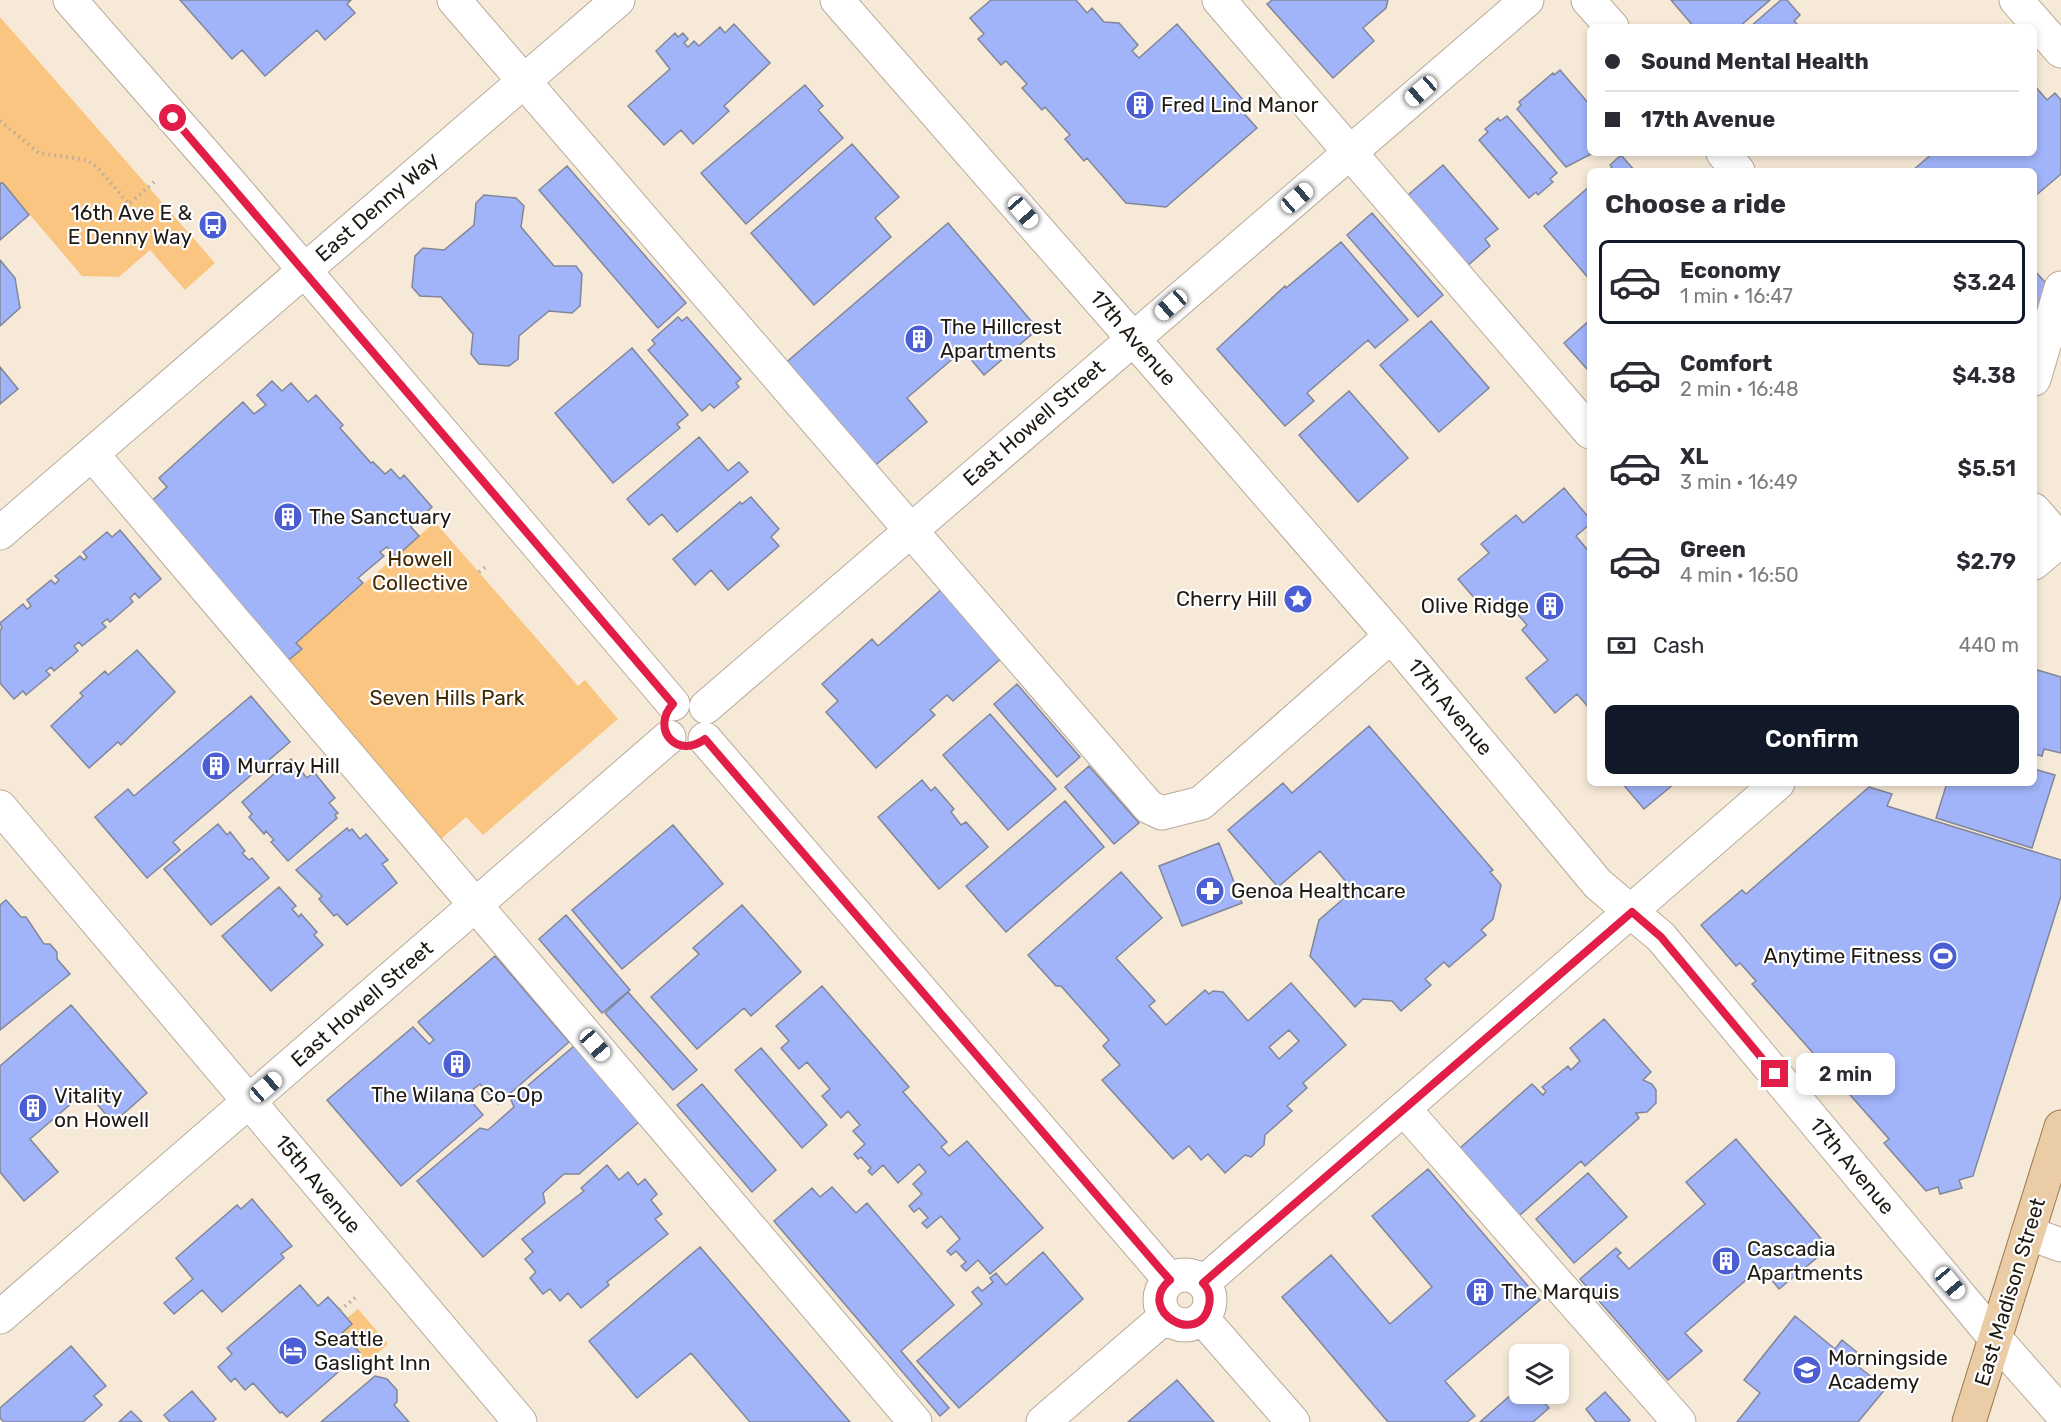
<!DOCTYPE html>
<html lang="en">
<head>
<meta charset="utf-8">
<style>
  body { margin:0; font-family:Rubik,sans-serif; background:#f2f2f3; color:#2b2b33; height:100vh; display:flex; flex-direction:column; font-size:22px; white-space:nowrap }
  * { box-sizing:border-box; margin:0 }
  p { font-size:20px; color:#7c7c81 }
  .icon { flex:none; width:33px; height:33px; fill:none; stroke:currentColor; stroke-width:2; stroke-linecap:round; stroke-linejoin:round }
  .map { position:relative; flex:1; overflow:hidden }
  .drawer { position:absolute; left:1587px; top:168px; width:450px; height:618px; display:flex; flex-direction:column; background:#fff; border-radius:9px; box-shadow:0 3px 9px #0003 }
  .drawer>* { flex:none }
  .banner { position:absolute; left:1587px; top:24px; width:450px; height:132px; border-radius:9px; box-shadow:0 3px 9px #0003; display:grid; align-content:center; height:132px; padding:0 18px; background:#fff }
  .buttons { position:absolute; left:1509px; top:1344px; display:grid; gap:12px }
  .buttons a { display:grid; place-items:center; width:60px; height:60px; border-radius:9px; background:#fff; box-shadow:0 3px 9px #0003; font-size:30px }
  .end { position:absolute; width:27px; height:27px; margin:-14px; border:8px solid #e11d48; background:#fff; box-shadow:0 0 0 3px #fff }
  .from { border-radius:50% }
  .bubble { position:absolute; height:42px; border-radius:9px; background:#fff; box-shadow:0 3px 9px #0003; font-size:20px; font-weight:600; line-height:42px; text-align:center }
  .car { position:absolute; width:18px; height:36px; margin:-18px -9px; border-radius:8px; box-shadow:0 0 4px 2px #0007; background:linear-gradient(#fff 24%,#345 0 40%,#fff 0 76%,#345 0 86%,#fff 0) }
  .banner b { display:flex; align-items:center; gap:21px; height:57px; font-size:22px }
  .banner b+b { border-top:2px solid #e1e1e2 }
  .banner i { width:15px; height:15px; background:#2b2b33 }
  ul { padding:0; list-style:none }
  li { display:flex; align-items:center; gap:18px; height:84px; margin:0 12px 9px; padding:0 6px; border:3px solid transparent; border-radius:9px }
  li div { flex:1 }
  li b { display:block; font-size:22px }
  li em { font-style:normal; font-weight:600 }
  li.on { border-color:#111827 }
  li>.icon { width:54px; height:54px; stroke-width:1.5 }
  h2 { padding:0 18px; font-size:27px; line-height:72px }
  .pay { display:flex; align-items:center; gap:15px; height:66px; padding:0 18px; font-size:22px }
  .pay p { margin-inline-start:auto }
  .action { display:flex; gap:12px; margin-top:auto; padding:12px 18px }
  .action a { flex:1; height:69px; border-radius:9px; background:#111827; color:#fff; font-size:24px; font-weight:600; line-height:69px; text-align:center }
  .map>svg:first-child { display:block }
  .green { fill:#fac580 }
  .building { fill:#a1b4fa; stroke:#818698; stroke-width:1.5; fill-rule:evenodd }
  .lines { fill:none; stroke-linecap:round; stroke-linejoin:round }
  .minor-casing { stroke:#b8aa9a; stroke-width:35 }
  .major-casing { stroke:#9a784c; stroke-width:35 }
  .path { stroke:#b6ab9c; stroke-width:4; stroke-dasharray:1.5 4.5; stroke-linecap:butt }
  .minor { stroke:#fff; stroke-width:33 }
  .major { stroke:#eacca6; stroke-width:33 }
  .route { stroke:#e11d48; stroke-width:8 }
  .labels { text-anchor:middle; stroke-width:4.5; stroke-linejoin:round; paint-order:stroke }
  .poi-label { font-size:21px; fill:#1f1a14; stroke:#fff; text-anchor:start }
  .street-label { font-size:21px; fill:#1f1a14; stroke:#fff }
  .park-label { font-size:21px; fill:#422901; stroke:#fff }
</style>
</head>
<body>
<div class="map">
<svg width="2061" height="1422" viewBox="0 0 2061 1422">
  <rect width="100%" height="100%" fill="#f7e9d7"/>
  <path class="green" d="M0,17L215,263L185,290L150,250L119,277L82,276L3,183H0Z
    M435,522L578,686L585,680L618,719L483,835L466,817L433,846L275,661Z
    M358,1309L388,1344L357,1371L350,1362L359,1353L342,1333L352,1324L347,1318Z"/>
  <path class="building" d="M180,0H351L347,4L355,13L325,40L317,30L265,76L242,50L232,59Z
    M991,0H1076L1087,13L1092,8L1104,22L1119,23L1138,45L1132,51L1139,58L1177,24L1246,103L1239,108L1257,128L1166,207L1126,203L1087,158L1084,161L1065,139L1070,135L1045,107L1042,110L1022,88L1027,84L1006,61L1001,65L978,39L984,34L970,18Z
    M1272,0H1388L1386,8L1363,28L1374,41L1333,78L1267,4Z
    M1671,0H1770L1739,27H1694Z
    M1781,0H1787L1800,15L1794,21L1800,27H1750Z
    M734,24L770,63L724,106L729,111L693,144L681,130L664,145L628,106L670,69L656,51L675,33L678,37L683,33L688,39L684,43L688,47L694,41L699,46L720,27L725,33Z
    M1560,70L1590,105V153H1593L1566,167L1517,109L1521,105L1519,102L1553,73L1554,75Z
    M805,85L823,106L818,110L843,138L746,224L701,173Z
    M2034,85L2047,100L2055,93L2061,100V174L2034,197V171H1912L1933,153H2034Z
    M1507,116L1557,173L1550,179L1553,182L1538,195L1536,192L1529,198L1479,140L1488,132L1485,129L1498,118L1500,121Z
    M852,144L899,197L875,218L891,237L814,305L751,233Z
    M1621,155L1635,171H1607L1612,167L1610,165Z
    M1443,165L1498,229L1485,239L1490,246L1465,268L1402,200Z
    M567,166L686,303L658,328L539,190Z
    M0,183H3L29,215L0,240Z
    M1590,186V280L1544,226Z
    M484,195L516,198L524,206L521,227L554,266H576L582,274L580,306L572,313L549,311L519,336L518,359L509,366L479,364L471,354L473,334L441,297L420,296L412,287L415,256L423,248L444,250L474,225L476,203Z
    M1372,213L1443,295L1418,317L1347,235Z
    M948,223L1038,329L984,375L963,350L907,398L927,422L872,468L783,365Z
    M1341,242L1408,320L1375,348L1368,340L1307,393L1314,401L1285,426L1217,349L1285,286L1286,288Z
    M0,260L15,278L20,308L0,326Z
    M2034,270L2055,293L2034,311Z
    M678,317L682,321L687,317L741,379L736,383L739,387L714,408L710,404L702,411L648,350L655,344L652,340Z
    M1590,320V367L1587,369L1564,343Z
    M1431,321L1489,388L1439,432L1380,365Z
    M632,348L688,415L677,424L680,428L613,483L555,413Z
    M0,367L18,389L0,404Z
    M272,381L282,391L291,383L308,402L316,395L343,425L340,428L371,463L373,462L385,474L391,469L400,479L404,475L432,507L411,527L419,536L396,557L387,547L380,552L384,556L358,578L363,583L296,643L302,649L285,663L145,507L167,487L159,478L243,402L254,414L266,405L257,395Z
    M1349,391L1408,458L1358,502L1299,435Z
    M699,437L728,471L739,462L748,472L677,532L662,514L649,525L627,499Z
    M1564,488L1590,519V524L1576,536L1590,553V709L1577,694L1555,713L1526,678L1548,660L1522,630L1527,625L1504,599L1488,614L1458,579L1489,553L1481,544L1516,515L1523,523Z
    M751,497L779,529L771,537L779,546L728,590L711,570L695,585L673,559L740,502L742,504Z
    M120,530L161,579L139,598L135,593L130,598L133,602L110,622L107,619L102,623L106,627L82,646L79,642L74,646L78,651L54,671L51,667L46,671L50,675L26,695L23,691L14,699L0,683V630L2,628L0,623L23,604L27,609L31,606L27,600L51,580L55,584L59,580L55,576L80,556L84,560L87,557L83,552L107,532L112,537Z
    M943,588L1004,656L953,701L947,695L930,710L935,715L876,768L826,712L838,701L822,684L872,639L878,646Z
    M137,650L175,692L121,745L118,742L89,768L51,726L83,696L80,693L105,671L108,675Z
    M2034,669L2061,677V753L2044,749L2042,756L2034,754Z
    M1017,684L1080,757L1057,777L994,704Z
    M251,696L290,742L173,842L180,850L147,878L95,817L128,789L134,796Z
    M990,714L1056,789L1008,830L943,755Z
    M1369,726L1493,870L1490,872L1501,885L1493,919L1481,930L1486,935L1449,967L1444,962L1425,979L1431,985L1401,1011L1392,1001L1363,999L1355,1007L1310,956L1319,920L1350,893L1345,887L1348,884L1320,851L1278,887L1228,830L1283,783L1292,793Z
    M291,759L307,778L314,772L335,798L329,803L338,813L335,815L337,818L288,861L271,842L274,840L266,831L264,834L249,817L252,814L242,802Z
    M1089,766L1139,823L1114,844L1065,787Z
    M2034,769L2055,775L2032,848L1936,818L1947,783H2034Z
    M922,780L931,791L935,787L954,809L951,812L961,825L966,822L988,847L939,889L878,817Z
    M1622,783H1675L1644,809Z
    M1869,787L1892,794L1887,806L2061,860V896L1973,1176L1959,1180L1962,1188L1940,1194L1938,1187L1926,1191L1884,1143L1889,1139L1752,984L1756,981L1740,963L1736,966L1701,925L1742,890L1746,894Z
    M1065,801L1104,847L1006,932L966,886Z
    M218,824L227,835L230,832L245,851L242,853L249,860L252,858L269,878L211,925L164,869Z
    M673,825L723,884L622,969L572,910Z
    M347,828L349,831L352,829L360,839L366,834L388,860L382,864L397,883L347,925L337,914L334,916L319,899L322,896L296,870Z
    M1219,843L1242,903L1182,926L1159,866Z
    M1121,872L1162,918L1116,958L1155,1001L1149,1006L1166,1025L1205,990L1209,994L1213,991L1223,992L1248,1021L1291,983L1346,1045L1303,1083L1307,1088L1287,1106L1292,1111L1265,1135L1264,1145L1251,1157L1245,1155L1225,1173L1208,1154L1201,1160L1189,1146L1173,1159L1102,1080L1120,1065L1103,1046L1109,1040L1061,986H1056L1028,955ZM1289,1030L1299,1041L1279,1059L1269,1047Z
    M279,887L296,906L292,909L299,917L301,914L317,932L314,935L323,945L271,991L222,936Z
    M6,900L21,917H26L44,944H50L57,952V959L70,974L0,1030V905Z
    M742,905L801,972L751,1016L744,1008L697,1049L651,997L699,954L693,948Z
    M566,915L630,990L602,1013L539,939Z
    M495,956L569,1042L498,1104L480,1084L466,1095L483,1115L401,1186L327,1100L413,1027L429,1044L434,1040L418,1022Z
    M822,986L909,1087L903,1092L947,1142L941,1147L949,1156L967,1141L1043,1228L990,1274L978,1260L966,1271L961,1266L966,1262L956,1251L951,1255L947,1251L960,1239L941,1216L927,1228L922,1223L928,1218L919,1208L914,1212L909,1206L922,1194L913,1184L926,1172L919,1164L898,1183L883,1165L872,1175L868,1171L871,1168L861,1157L858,1159L854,1154L865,1144L853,1131L860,1125L848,1111L841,1118L822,1096L830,1089L807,1062L799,1069L781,1048L789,1041L776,1026Z
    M628,992L697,1070L673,1090L605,1013Z
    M71,1005L147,1093L113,1123L86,1091L30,1139L58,1172L24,1201L0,1172V1066Z
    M1604,1019L1651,1072L1643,1080L1652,1084L1656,1090V1103L1647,1112L1636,1113L1639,1118L1585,1166L1581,1161L1519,1216L1460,1148L1532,1084L1543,1095L1546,1091L1542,1087L1568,1066L1571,1070L1580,1061L1570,1048Z
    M574,1046L639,1122L579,1174H564L543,1193L545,1203L483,1257L417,1181L480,1128L488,1130L514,1107L511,1100Z
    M761,1048L827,1125L802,1148L735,1070Z
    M702,1084L776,1170L752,1192L677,1105Z
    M1736,1139L1829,1248L1779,1289L1761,1267L1685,1333L1702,1351L1668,1380L1580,1279L1616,1248L1621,1253L1617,1256L1629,1269L1705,1204L1686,1182Z
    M607,1165L619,1180L628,1172L638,1185L645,1179L657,1194L651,1200L662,1214L655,1219L668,1234L607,1282L609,1285L581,1308L568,1293L560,1301L550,1289L543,1294L530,1278L536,1272L525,1259L533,1252L522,1239L584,1191L581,1188Z
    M1428,1169L1540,1300L1445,1381L1475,1416L1467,1422H1388L1282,1297L1331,1255L1390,1324L1432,1287L1372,1216Z
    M1588,1173L1627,1217L1574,1263L1536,1219Z
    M832,1187L856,1213L867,1203L954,1305L901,1351L949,1408L940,1416L774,1221L812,1188L820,1197Z
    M252,1199L292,1246L281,1254L284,1258L222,1312L202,1290L174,1314L164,1303L193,1279L176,1258L237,1205L241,1209Z
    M700,1247L850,1422H750L691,1353L637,1398L589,1341Z
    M1043,1252L1083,1299L959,1408L917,1361L982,1304L972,1292L978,1287L982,1291L993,1282L990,1278L996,1273L1006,1285Z
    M300,1285L318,1306L328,1297L340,1310L352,1324L342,1333L360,1353L287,1417L282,1412L280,1413L253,1383L245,1390L235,1378L231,1382L218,1367L232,1354L227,1348Z
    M1795,1316L1835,1349L1842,1340L1858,1353L1851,1361L1886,1388L1858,1422H1737L1760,1393L1744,1380Z
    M71,1346L106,1386L94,1396L102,1405L83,1422H4L0,1418V1408Z
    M375,1376L387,1379L397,1390V1402L394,1405L409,1422H321Z
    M1177,1380L1214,1422H1128Z
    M1520,1387V1394H1536L1549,1408L1533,1422H1480Z
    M192,1391L216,1419L212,1422H170L164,1415Z
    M1605,1392L1630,1420L1628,1422H1596L1586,1409Z
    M131,1411L142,1422H119Z"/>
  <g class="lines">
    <g class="minor-casing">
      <path id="minor" d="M70,0L232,185L673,704
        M454,0L1149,807L1162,813L1201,803L1391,636
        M837,0L1163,373L1391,636L1598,884L1661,937L1995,1338L2061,1413
        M1219,0L1590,432
        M1588,0L1612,27
        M2016,0L2061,51
        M1723,153L1738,171
        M2034,379L2061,288
        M92,454L915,1422
        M2034,510L2061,541
        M0,533L618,0
        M2034,563L2060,541
        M706,707L1527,0
        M705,739L1170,1280
        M0,807L520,1422
        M1404,1109L1679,1422
        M2028,1233L2061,1245
        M1160 1300a25 25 0 1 1 50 0a25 25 0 1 1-50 0Z
        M1203,1283L1778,783
        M0,1317L669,737
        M1202,1318L1293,1422
        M1043,1422L1166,1316"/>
    </g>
    <g class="major-casing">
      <path id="major" d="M1969,1422L2061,1127"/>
    </g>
    <path class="path" d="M0,121L39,153L87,160L97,167L129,204L154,182
      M479,572L487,566
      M340,1310L356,1297"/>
    <use href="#minor" class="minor"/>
    <use href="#major" class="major"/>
  </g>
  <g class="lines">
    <path class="route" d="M173,118L673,704C650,729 677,760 705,739L1162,1271L1170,1280C1134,1310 1200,1349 1209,1305C1211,1296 1209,1289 1203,1283L1632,912L1661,937L1775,1074"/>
  </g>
  <defs>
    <g id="building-disc" transform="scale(1.5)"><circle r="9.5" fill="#4c5ed3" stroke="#fff"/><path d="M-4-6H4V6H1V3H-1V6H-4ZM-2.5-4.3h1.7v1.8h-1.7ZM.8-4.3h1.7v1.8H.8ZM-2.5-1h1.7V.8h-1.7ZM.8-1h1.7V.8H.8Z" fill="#fff"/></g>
    <g id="bus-disc" transform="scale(1.5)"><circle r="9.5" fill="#4c5ed3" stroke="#fff"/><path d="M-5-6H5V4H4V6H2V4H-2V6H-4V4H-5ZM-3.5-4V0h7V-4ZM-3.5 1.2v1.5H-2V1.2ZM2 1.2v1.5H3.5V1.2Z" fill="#fff"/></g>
    <g id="sight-disc" transform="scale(1.5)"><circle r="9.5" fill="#4c5ed3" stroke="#fff"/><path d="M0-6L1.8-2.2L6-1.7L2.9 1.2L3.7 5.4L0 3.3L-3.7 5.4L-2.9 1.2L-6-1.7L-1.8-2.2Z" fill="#fff"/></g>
    <g id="pharmacy-disc" transform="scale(1.5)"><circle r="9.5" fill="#4c5ed3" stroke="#fff"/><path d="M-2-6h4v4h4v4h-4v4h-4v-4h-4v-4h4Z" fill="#fff"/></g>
    <g id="stadium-disc" transform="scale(1.5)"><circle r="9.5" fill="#4c5ed3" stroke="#fff"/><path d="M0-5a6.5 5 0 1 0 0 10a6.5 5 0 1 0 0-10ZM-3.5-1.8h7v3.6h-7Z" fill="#fff"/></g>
    <g id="hotel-disc" transform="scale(1.5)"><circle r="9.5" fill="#4c5ed3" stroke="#fff"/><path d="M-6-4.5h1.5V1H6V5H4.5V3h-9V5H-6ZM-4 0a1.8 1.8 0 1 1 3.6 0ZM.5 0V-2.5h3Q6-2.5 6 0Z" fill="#fff"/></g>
    <g id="school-disc" transform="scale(1.5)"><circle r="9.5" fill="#4c5ed3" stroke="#fff"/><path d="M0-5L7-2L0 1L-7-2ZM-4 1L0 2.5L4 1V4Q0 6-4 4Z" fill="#fff"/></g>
  </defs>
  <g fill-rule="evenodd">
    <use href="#building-disc" x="1140" y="105"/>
    <use href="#bus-disc" x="213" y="225"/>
    <use href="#building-disc" x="919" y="339"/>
    <use href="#building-disc" x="288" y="517"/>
    <use href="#sight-disc" x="1298" y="599"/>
    <use href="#building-disc" x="1550" y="606"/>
    <use href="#building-disc" x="216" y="766"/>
    <use href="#pharmacy-disc" x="1210" y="891"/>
    <use href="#stadium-disc" x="1943" y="956"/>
    <use href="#building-disc" x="457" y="1064"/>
    <use href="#building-disc" x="33" y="1108"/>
    <use href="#building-disc" x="1726" y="1261"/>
    <use href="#building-disc" x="1480" y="1292"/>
    <use href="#hotel-disc" x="293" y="1351"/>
    <use href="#school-disc" x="1807" y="1370"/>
  </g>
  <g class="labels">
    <g class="poi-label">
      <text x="1161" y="112">Fred Lind Manor</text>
      <text x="192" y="220" text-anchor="end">16th Ave E &amp;<tspan x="192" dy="24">E Denny Way</tspan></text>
      <text x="940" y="334">The Hillcrest<tspan x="940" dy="24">Apartments</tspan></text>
      <text x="309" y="524">The Sanctuary</text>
      <text x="1277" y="606" text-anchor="end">Cherry Hill</text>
      <text x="1529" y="613" text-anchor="end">Olive Ridge</text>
      <text x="237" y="773">Murray Hill</text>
      <text x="1231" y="898">Genoa Healthcare</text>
      <text x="1922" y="963" text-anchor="end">Anytime Fitness</text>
      <text x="457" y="1102" text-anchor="middle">The Wilana Co-Op</text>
      <text x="54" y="1103">Vitality<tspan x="54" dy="24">on Howell</tspan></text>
      <text x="1747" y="1256">Cascadia<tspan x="1747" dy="24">Apartments</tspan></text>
      <text x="1501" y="1299">The Marquis</text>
      <text x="314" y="1346">Seattle<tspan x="314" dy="24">Gaslight Inn</tspan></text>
      <text x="1828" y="1365">Morningside<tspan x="1828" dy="24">Academy</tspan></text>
    </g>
    <g class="street-label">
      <text transform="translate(377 207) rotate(-41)" y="7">East Denny Way</text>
      <text transform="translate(1133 338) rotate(49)" y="7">17th Avenue</text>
      <text transform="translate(1034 423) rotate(-41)" y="7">East Howell Street</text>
      <text transform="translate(1450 707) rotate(50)" y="7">17th Avenue</text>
      <text transform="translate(362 1004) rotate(-41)" y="7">East Howell Street</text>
      <text transform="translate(1852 1166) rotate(50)" y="7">17th Avenue</text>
      <text transform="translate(318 1184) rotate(50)" y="7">15th Avenue</text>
      <text transform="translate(2010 1292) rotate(-73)" y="7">East Madison Street</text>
    </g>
    <g class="park-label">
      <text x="420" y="566">Howell<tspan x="420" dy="24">Collective</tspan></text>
      <text x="447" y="705">Seven Hills Park</text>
    </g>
  </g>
</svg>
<div class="buttons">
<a><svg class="icon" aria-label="layers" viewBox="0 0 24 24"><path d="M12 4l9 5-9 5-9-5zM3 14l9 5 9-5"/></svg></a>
</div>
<i class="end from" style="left:173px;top:118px"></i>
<i class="end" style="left:1775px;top:1074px"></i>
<div class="bubble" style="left:1796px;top:1053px;width:99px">2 min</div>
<i class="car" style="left:1421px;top:91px;rotate:229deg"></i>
<i class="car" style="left:1297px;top:198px;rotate:49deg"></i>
<i class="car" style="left:1023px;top:212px;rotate:139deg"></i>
<i class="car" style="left:1171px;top:305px;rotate:229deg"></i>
<i class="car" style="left:595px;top:1045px;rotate:139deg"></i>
<i class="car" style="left:266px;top:1087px;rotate:49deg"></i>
<i class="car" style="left:1950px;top:1283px;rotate:140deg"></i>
<div class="banner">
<b><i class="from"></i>Sound Mental Health</b>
<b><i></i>17th Avenue</b>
</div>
<section class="drawer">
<h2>Choose a ride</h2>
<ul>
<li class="on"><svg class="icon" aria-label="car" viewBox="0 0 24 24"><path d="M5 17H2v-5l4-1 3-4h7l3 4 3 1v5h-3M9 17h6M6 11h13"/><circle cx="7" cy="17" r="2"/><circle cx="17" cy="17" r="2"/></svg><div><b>Economy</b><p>1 min · 16:47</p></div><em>$3.24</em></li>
<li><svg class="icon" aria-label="car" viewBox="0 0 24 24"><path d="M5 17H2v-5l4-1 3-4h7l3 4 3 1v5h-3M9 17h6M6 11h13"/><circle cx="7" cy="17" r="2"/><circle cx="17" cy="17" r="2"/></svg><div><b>Comfort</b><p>2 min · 16:48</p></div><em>$4.38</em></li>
<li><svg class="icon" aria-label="car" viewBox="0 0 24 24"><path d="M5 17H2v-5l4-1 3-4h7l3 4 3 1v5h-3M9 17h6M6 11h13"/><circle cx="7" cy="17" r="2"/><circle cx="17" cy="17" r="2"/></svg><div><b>XL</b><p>3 min · 16:49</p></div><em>$5.51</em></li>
<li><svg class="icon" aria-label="car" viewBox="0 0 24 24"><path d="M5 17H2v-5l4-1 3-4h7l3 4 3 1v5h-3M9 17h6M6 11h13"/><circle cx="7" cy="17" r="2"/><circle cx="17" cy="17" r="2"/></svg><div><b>Green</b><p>4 min · 16:50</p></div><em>$2.79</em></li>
</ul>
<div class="pay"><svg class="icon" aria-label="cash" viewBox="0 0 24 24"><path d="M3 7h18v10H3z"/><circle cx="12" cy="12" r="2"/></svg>Cash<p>440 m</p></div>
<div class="action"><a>Confirm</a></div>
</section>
</div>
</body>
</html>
